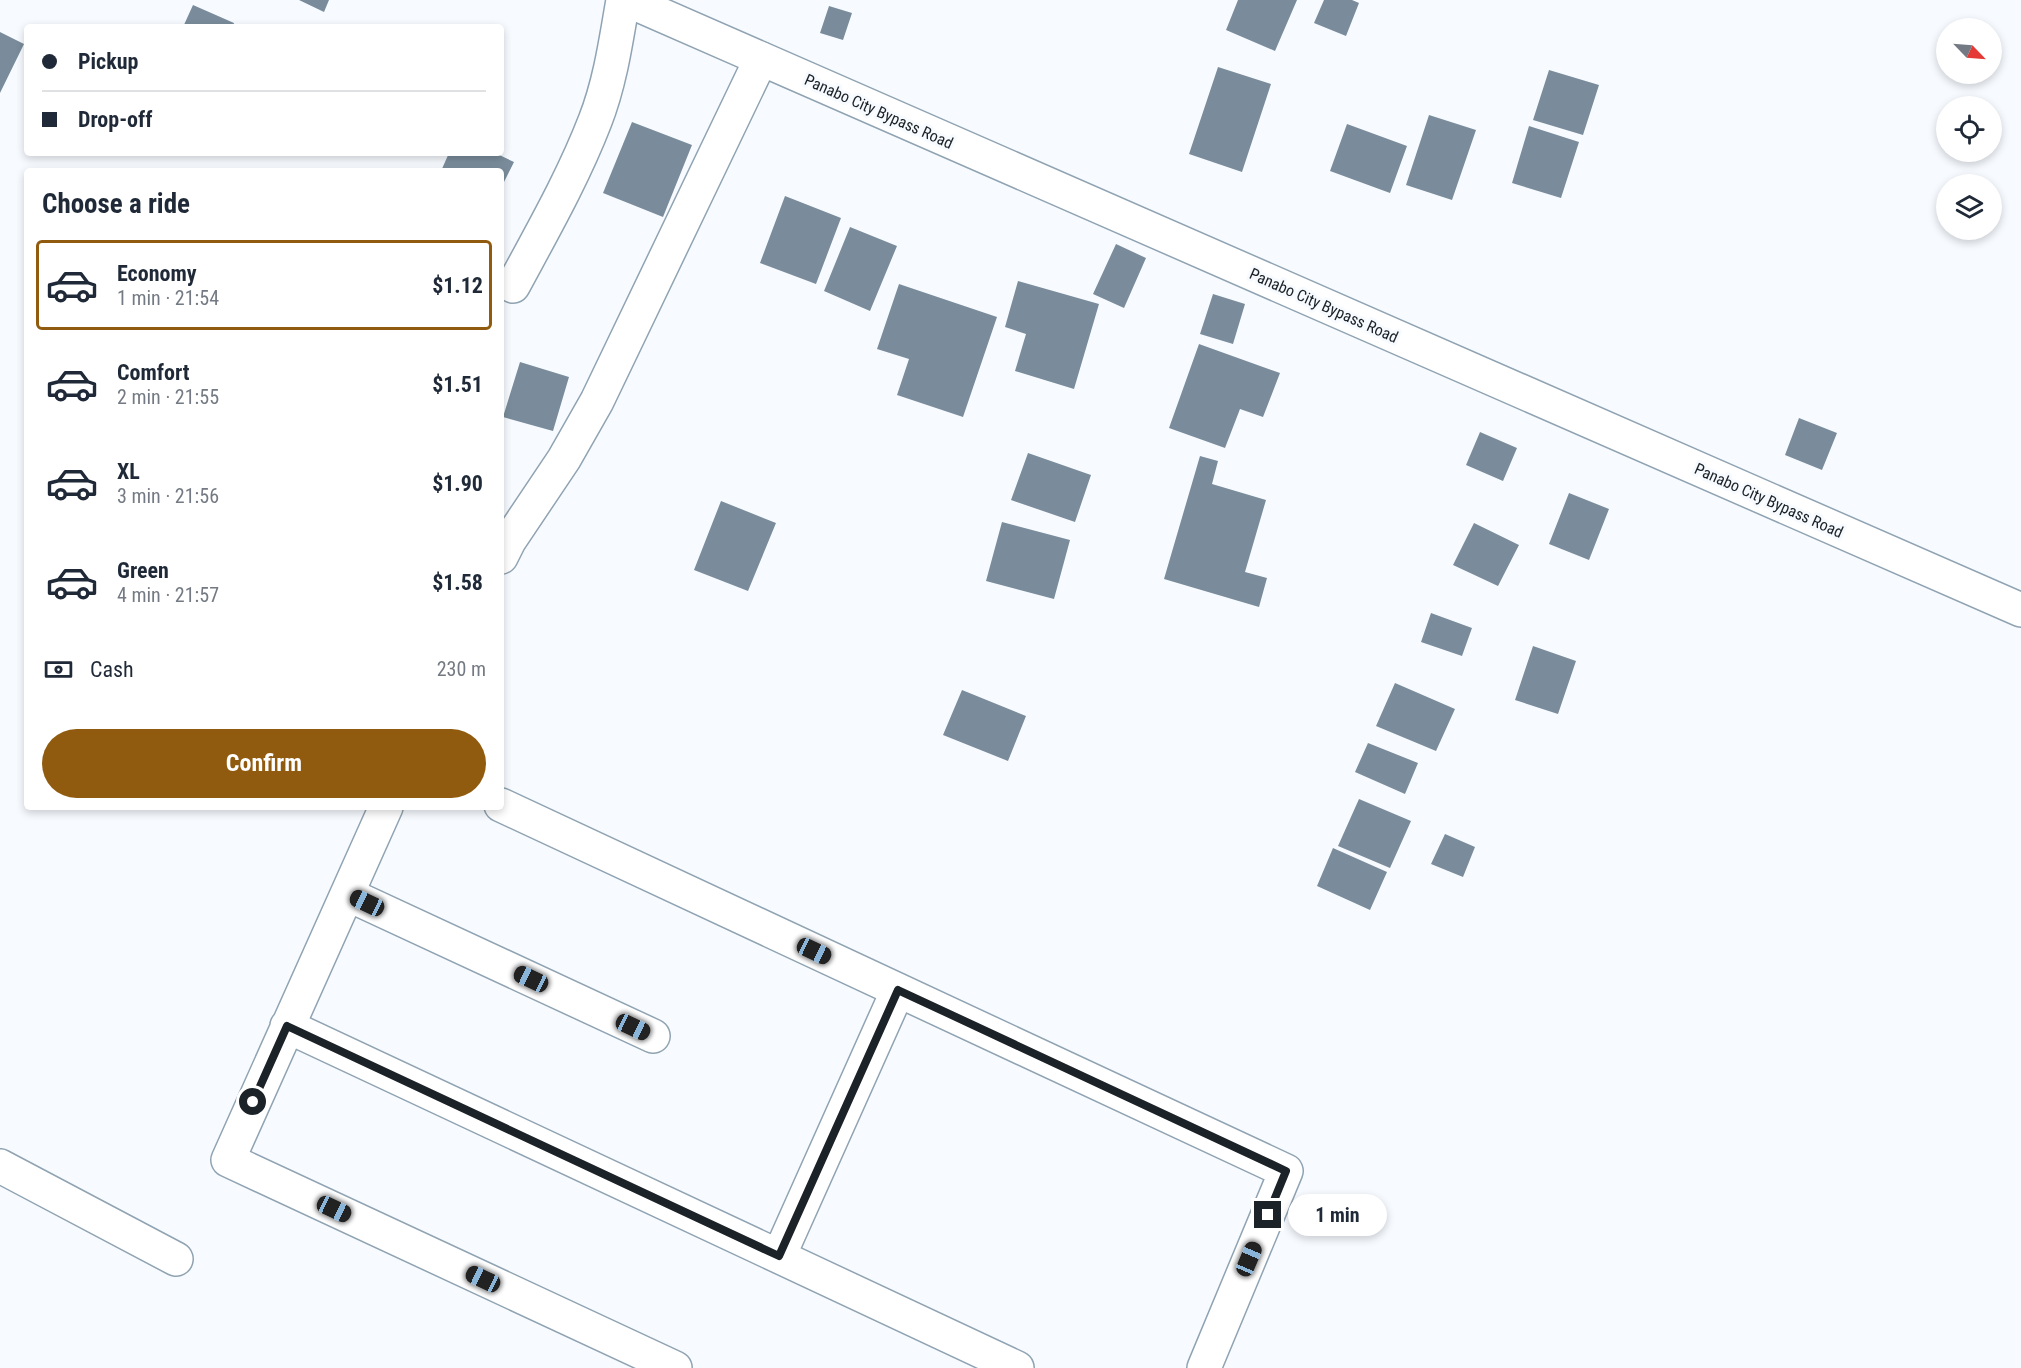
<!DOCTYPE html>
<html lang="en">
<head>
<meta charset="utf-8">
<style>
  body { margin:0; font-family:"Roboto Condensed",sans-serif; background:#f6f6f7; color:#1f2937; height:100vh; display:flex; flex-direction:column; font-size:22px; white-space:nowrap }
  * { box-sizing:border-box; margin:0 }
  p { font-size:20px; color:#747a83 }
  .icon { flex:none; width:33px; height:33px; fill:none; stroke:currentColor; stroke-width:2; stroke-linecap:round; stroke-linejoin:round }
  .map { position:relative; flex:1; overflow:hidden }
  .details { position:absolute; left:24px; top:168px; width:480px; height:642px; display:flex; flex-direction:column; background:#fff; border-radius:6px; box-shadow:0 3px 9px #0003 }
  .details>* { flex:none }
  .guide { position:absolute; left:24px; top:24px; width:480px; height:132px; border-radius:6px; box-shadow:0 3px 9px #0003; display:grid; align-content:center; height:132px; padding:0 18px; background:#fff }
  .needle { width:39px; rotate:115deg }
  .buttons { position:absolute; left:1936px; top:18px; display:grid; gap:12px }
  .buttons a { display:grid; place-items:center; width:66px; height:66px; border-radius:50%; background:#fff; box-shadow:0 3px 9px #0003; font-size:30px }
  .end { position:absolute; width:27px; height:27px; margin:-14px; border:8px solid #1b2228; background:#fff; box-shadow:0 0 0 3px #fff }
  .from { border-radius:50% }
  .bubble { position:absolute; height:42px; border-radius:21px; background:#fff; box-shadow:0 3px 9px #0003; font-size:20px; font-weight:700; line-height:42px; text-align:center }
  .car { position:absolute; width:18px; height:36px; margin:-18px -9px; border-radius:8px; box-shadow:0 0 4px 2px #0007; background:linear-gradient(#222 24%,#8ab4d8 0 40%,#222 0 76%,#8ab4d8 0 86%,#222 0) }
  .guide b { display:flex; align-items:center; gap:21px; height:57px; font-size:22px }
  .guide b+b { border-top:2px solid #e0e1e3 }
  .guide i { width:15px; height:15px; background:#1f2937 }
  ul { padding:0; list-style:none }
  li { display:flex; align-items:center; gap:18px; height:90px; margin:0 12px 9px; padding:0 6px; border:3px solid transparent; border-radius:6px }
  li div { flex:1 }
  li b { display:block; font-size:22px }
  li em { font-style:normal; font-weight:700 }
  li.active { border-color:#905b0e }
  li>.icon { width:54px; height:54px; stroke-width:1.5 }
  h2 { padding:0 18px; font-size:27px; line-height:72px }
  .pay { display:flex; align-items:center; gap:15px; height:66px; padding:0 18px; font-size:22px }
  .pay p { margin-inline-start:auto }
  .cta { display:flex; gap:12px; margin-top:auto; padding:12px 18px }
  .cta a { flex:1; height:69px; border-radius:36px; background:#905b0e; color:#fff; font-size:24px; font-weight:700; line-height:69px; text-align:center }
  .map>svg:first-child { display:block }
  .building { fill:#7a8c9b }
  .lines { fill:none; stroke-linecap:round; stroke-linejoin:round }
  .minor-casing { stroke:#90a3b2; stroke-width:36 }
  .major-casing { stroke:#90a3b2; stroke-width:36 }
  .minor { stroke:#fff; stroke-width:33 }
  .major { stroke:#fff; stroke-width:33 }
  .route { stroke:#1b2228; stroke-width:8 }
  .labels { text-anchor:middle; stroke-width:6; stroke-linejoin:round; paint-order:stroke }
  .street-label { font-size:16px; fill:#1b2228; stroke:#f7fbff }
</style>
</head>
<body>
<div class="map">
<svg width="2021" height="1368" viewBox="0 0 2021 1368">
  <rect width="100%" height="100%" fill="#f7fbff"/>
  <path class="building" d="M299,0H329L324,12Z
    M1238,0H1297L1275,51L1226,30Z
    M1324,0H1352L1359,3L1346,36L1314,23Z
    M193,5L234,23L233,27H183Z
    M829,6L852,13L843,40L820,33Z
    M0,32L24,44L0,93Z
    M1218,67L1271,84L1242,172L1189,154Z
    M1549,70L1599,85L1583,135L1533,120Z
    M1429,115L1476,130L1452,200L1406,185Z
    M632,122L692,145L663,217L603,193Z
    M1347,124L1407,146L1390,193L1330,171Z
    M1529,126L1579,142L1561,198L1512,183Z
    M449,153H495L514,162L501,188V171H441Z
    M785,196L841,218L816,284L760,263Z
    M850,227L897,246L870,311L824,291Z
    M1116,244L1146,258L1124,308L1093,294Z
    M1018,281L1099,304L1074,389L1015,371L1026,334L1005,327Z
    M899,284L997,317L963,417L897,395L909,359L877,349Z
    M1213,294L1245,304L1233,344L1200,334Z
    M1199,344L1280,373L1263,417L1240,409L1225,448L1169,428Z
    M520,362L569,377L553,431L503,417Z
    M1799,418L1837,433L1822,470L1785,455Z
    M1480,432L1517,448L1503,481L1466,465Z
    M1028,453L1091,475L1075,522L1011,500Z
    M1200,456L1218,461L1212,484L1266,500L1245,572L1267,578L1259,607L1164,579Z
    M1569,493L1609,509L1589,560L1549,544Z
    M721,501L776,523L748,591L694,570Z
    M1002,522L1070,540L1054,599L986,581Z
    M1474,523L1519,545L1498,586L1453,565Z
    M1431,613L1472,628L1462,656L1421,642Z
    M1533,646L1576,661L1558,714L1515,700Z
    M1395,683L1455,709L1436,751L1376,726Z
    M962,690L1026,716L1008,761L943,735Z
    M1368,743L1418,763L1405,794L1355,772Z
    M1359,799L1411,821L1390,868L1338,846Z
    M1445,834L1475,847L1463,877L1431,864Z
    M1333,848L1387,872L1370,910L1317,886Z"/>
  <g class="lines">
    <g class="minor-casing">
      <path id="minor" d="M513,286C542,232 573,178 595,121C610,83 616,41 623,0
        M501,557L509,541L564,459L597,401L761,59
        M501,805L1286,1171L1204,1368
        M386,807L228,1160L675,1368
        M347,894L653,1036
        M287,1026L1017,1368
        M0,1166L176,1259
        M779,1256L898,990"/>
    </g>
    <g class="major-casing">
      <path id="major" d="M627,0L2021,610"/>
    </g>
    <use href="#minor" class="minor"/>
    <use href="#major" class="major"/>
  </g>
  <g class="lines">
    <path class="route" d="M253,1102L287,1026L779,1256L898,990L1286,1171L1268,1215"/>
  </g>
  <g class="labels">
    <g class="street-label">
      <text transform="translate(879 111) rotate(24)" y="6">Panabo City Bypass Road</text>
      <text transform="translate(1324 305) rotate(24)" y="6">Panabo City Bypass Road</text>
      <text transform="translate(1769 500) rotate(24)" y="6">Panabo City Bypass Road</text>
    </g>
  </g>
</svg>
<div class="buttons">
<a><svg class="needle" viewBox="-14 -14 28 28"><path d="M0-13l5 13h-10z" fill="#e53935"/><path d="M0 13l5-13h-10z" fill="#747a83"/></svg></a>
<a><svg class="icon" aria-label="locate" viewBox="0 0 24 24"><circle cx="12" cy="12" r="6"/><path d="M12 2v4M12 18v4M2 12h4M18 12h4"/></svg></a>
<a><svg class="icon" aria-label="layers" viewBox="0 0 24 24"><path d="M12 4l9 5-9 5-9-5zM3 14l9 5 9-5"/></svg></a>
</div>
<i class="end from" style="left:253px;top:1102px"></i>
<i class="end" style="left:1268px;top:1215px"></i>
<div class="bubble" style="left:1288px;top:1194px;width:99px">1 min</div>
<i class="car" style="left:367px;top:903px;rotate:295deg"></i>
<i class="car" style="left:814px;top:951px;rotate:115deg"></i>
<i class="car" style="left:531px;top:979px;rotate:295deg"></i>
<i class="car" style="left:633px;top:1027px;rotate:115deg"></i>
<i class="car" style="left:334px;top:1209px;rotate:115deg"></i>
<i class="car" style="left:1249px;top:1259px;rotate:23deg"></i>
<i class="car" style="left:483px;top:1279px;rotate:295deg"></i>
<div class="guide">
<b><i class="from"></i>Pickup</b>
<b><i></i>Drop-off</b>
</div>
<section class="details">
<h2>Choose a ride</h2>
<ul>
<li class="active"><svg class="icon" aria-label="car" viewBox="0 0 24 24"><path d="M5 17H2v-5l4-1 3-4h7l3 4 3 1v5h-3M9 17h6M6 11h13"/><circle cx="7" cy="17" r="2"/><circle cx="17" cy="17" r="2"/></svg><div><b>Economy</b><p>1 min · 21:54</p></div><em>$1.12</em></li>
<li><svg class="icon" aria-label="car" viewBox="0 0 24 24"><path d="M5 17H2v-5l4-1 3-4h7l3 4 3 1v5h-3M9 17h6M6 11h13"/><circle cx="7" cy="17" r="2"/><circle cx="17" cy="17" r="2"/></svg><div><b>Comfort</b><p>2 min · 21:55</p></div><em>$1.51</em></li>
<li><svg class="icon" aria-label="car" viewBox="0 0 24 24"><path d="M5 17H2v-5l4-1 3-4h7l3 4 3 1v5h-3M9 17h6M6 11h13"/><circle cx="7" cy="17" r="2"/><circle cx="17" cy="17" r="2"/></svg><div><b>XL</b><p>3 min · 21:56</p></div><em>$1.90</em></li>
<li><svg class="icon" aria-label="car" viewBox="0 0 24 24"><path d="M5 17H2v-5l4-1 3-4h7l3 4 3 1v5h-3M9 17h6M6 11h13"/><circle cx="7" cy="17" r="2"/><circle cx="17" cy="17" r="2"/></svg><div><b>Green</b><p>4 min · 21:57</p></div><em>$1.58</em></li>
</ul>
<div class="pay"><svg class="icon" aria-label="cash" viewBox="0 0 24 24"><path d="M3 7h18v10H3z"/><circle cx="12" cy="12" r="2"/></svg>Cash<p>230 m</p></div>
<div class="cta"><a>Confirm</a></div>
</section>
</div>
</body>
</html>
